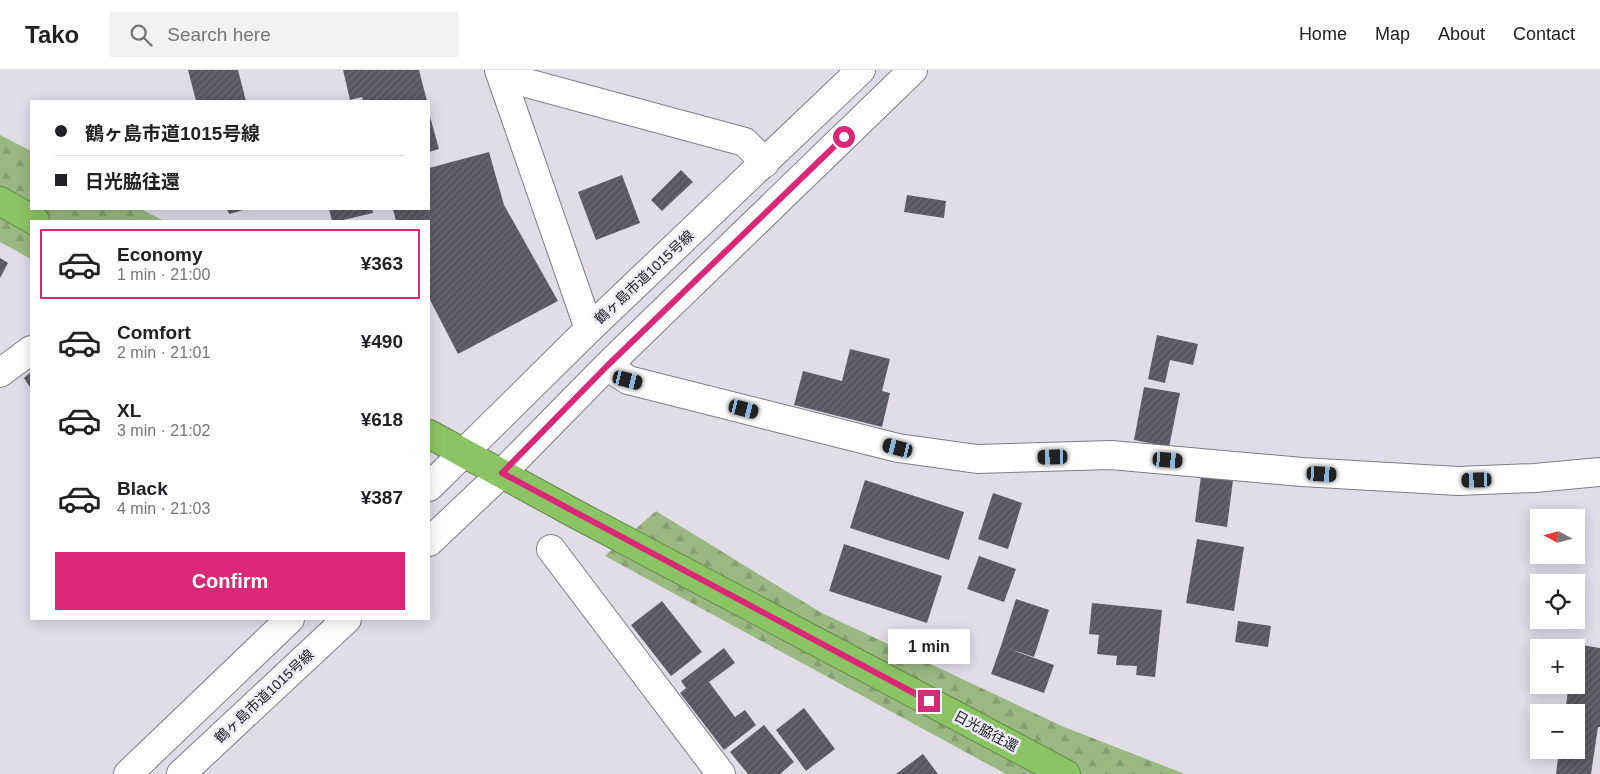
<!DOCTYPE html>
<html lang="en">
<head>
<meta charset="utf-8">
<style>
  body { margin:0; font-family:Arial,"Noto Sans JP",sans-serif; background:#f2f2f2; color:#202124; height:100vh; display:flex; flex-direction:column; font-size:19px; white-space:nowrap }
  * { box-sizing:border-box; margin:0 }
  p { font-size:16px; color:#757577 }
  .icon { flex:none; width:28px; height:28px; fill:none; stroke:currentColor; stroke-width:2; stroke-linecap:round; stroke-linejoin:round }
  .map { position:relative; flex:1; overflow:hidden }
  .side { position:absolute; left:30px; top:150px; width:400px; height:400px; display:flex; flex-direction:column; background:#fff; border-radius:0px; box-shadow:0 2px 12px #0003 }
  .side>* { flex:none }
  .banner { position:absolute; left:30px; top:30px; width:400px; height:110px; border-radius:0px; box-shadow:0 2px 12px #0003; display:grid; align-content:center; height:110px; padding:0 25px; background:#fff }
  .needle { width:32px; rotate:277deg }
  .tools { position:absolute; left:1530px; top:439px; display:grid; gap:10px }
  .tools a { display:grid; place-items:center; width:55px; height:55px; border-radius:0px; background:#fff; box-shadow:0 2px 12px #0003; font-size:25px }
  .end { position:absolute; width:22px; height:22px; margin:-11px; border:6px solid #db2777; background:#fff; box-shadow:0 0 0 2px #fff }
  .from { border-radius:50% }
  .bubble { position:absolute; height:35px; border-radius:0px; background:#fff; box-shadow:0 2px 12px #0003; font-size:16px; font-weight:600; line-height:35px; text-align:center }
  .car { position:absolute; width:15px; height:30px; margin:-15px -8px; border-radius:6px; box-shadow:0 0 4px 1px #0007; background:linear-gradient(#222 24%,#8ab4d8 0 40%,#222 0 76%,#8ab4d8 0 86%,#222 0) }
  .banner b { display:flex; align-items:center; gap:18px; height:48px; font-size:19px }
  .banner b+b { border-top:1px solid #e0e0e0 }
  .banner i { width:12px; height:12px; background:#202124 }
  ul { padding:9px 0 0; list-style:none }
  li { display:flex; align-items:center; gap:15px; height:70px; margin:0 10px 8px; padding:0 15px; border:2px solid transparent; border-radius:0px }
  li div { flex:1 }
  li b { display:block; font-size:19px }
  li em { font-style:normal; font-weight:600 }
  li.active { border-color:#db2777 }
  li>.icon { width:45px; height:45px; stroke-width:1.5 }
  .button { display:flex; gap:10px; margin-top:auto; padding:10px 25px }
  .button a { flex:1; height:58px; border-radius:0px; background:#db2777; color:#fff; font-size:20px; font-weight:600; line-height:58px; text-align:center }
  header { display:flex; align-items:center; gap:30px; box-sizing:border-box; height:70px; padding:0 25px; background:#fff; border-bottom:1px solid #e0e0e0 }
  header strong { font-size:24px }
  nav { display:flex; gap:28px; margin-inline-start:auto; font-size:18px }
  .search { width:350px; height:45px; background:#f2f2f2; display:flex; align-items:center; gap:12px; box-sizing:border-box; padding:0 18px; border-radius:0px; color:#757577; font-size:19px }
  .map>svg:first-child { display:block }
  .forest { fill:url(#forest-firs) }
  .building { fill:url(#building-hatch) }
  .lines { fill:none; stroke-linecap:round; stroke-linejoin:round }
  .minor-casing { stroke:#7e7c85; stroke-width:30 }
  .highway-casing { stroke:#64884c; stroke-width:30 }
  .minor { stroke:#fff; stroke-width:28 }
  .highway { stroke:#8bc464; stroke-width:28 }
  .route { stroke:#db2777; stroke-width:6 }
  .labels { text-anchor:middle; stroke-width:5; stroke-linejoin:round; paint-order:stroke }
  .street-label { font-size:14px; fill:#1b1a1e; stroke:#edebf5 }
</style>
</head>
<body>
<header>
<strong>Tako</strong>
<div class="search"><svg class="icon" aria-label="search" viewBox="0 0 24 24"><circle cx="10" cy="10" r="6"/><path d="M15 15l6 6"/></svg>Search here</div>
<nav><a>Home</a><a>Map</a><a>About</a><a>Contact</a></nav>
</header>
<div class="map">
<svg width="1600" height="704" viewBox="0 0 1600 704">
  <defs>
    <pattern id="forest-firs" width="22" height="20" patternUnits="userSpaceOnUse" patternTransform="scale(1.25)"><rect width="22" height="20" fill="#9ab982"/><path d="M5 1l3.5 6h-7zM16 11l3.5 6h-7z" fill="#849e70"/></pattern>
    <pattern id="building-hatch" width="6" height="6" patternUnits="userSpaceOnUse" patternTransform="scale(1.25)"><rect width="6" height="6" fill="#59575f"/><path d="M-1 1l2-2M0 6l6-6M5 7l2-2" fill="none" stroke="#6d6b72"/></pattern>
  </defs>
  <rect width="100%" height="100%" fill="#e0dde7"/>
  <path class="forest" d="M0,65L31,81V139H141L164,151H31V189L0,172Z
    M656,441L820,542L1064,657L1185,704H1006L605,486Z"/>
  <path class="building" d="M188,0H238L246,31H196Z
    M343,0H419L427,31H363L362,27L350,30Z
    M429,43L439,79L429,82Z
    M489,82L504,135L558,231L458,284L429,228V151H396L393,139H429V98Z
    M681,100L693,112L662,141L651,130Z
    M622,105L640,153L596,170L578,122Z
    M907,125L946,131L944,148L904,142Z
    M227,139H247L229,144Z
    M329,139H372L373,143L339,151H332Z
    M0,188L8,193L0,208Z
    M1157,265L1198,274L1193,295L1170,290L1165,313L1148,309Z
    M850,279L890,289L882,321L890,323L882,357L794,335L803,301L842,311Z
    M31,302V319L24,308Z
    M1144,317L1180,323L1169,377L1134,370Z
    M1201,406L1233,410L1227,457L1195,452Z
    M865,410L964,442L949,490L850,458Z
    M993,423L1022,433L1008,479L978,469Z
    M1197,469L1244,477L1234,541L1186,533Z
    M844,474L942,506L927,553L829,521Z
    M979,486L1016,499L1004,532L967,519Z
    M1016,529L1049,540L1034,587L1001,576Z
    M662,531L702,582L671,606L631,555Z
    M1092,533L1162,540L1155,607L1136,605L1137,596L1116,595L1117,586L1097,584L1099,565L1089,564Z
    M1238,551L1271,556L1268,577L1235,572Z
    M1575,574L1600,578V657H1598L1591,704H1556L1559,680H1576V642H1565L1569,615H1576Z
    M1001,576L1054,595L1044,623L991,604Z
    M724,578L735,593L709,612L735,647L745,640L756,655L724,680L680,623L686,618L681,611Z
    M804,638L835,679L806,701L776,660Z
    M764,655L794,692L780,704H748L730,682Z
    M923,684L938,704H896Z"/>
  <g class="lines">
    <g class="minor-casing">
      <path id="minor" d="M499,0L589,259
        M501,6L745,72L765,93
        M607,296L628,310L898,378L977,389L1111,385L1302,402L1458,411L1535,408L1600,402
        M0,303L31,280
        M429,417L589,259L861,0
        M429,472L502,403L607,296L913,0
        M551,479L721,704
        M128,704L290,549
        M181,704L347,549"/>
    </g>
    <g class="highway-casing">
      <path id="highway" d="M0,131L35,151
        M429,364L570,441L1066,704"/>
    </g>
    <use href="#minor" class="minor"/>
    <use href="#highway" class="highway"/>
  </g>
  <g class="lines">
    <path class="route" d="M844,67L607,296L502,403L929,631"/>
  </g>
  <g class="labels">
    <g class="street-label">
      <text transform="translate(644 207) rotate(-43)" y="5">鶴ヶ島市道1015号線</text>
      <text transform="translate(264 626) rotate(-43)" y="5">鶴ヶ島市道1015号線</text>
      <text transform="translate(986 661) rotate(28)" y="5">日光脇往還</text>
    </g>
  </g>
</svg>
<div class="tools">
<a><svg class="needle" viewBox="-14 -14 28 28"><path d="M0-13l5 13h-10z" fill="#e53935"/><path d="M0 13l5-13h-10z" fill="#757577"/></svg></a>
<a><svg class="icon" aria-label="locate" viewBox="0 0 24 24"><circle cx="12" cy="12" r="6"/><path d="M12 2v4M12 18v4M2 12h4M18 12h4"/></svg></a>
<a>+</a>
<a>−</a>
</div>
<i class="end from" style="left:844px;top:67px"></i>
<i class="end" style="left:929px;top:631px"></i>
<div class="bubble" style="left:888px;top:559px;width:82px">1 min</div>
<i class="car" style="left:628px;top:310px;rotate:104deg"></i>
<i class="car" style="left:744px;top:339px;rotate:104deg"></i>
<i class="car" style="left:898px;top:378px;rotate:284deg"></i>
<i class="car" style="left:1053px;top:387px;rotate:269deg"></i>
<i class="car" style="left:1168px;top:390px;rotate:95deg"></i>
<i class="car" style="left:1322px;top:404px;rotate:93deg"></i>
<i class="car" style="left:1477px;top:410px;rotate:268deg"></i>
<div class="banner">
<b><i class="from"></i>鶴ヶ島市道1015号線</b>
<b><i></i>日光脇往還</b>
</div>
<section class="side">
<ul>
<li class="active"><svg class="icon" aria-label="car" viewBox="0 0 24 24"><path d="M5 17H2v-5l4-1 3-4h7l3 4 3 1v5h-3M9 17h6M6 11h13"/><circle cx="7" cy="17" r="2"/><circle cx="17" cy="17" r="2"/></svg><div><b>Economy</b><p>1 min · 21:00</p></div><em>¥363</em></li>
<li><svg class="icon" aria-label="car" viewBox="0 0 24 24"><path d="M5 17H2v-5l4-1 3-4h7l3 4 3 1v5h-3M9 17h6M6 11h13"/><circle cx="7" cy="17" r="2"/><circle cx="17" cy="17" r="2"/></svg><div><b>Comfort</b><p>2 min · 21:01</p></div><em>¥490</em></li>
<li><svg class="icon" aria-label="car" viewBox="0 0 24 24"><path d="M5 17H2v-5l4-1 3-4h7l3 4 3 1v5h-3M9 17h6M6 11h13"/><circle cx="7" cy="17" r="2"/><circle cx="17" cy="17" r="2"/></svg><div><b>XL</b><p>3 min · 21:02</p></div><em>¥618</em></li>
<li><svg class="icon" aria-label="car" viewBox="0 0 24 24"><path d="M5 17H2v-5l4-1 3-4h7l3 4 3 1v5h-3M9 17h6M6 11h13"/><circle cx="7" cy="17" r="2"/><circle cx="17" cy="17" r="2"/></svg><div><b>Black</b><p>4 min · 21:03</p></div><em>¥387</em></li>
</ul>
<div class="button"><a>Confirm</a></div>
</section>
</div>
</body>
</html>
